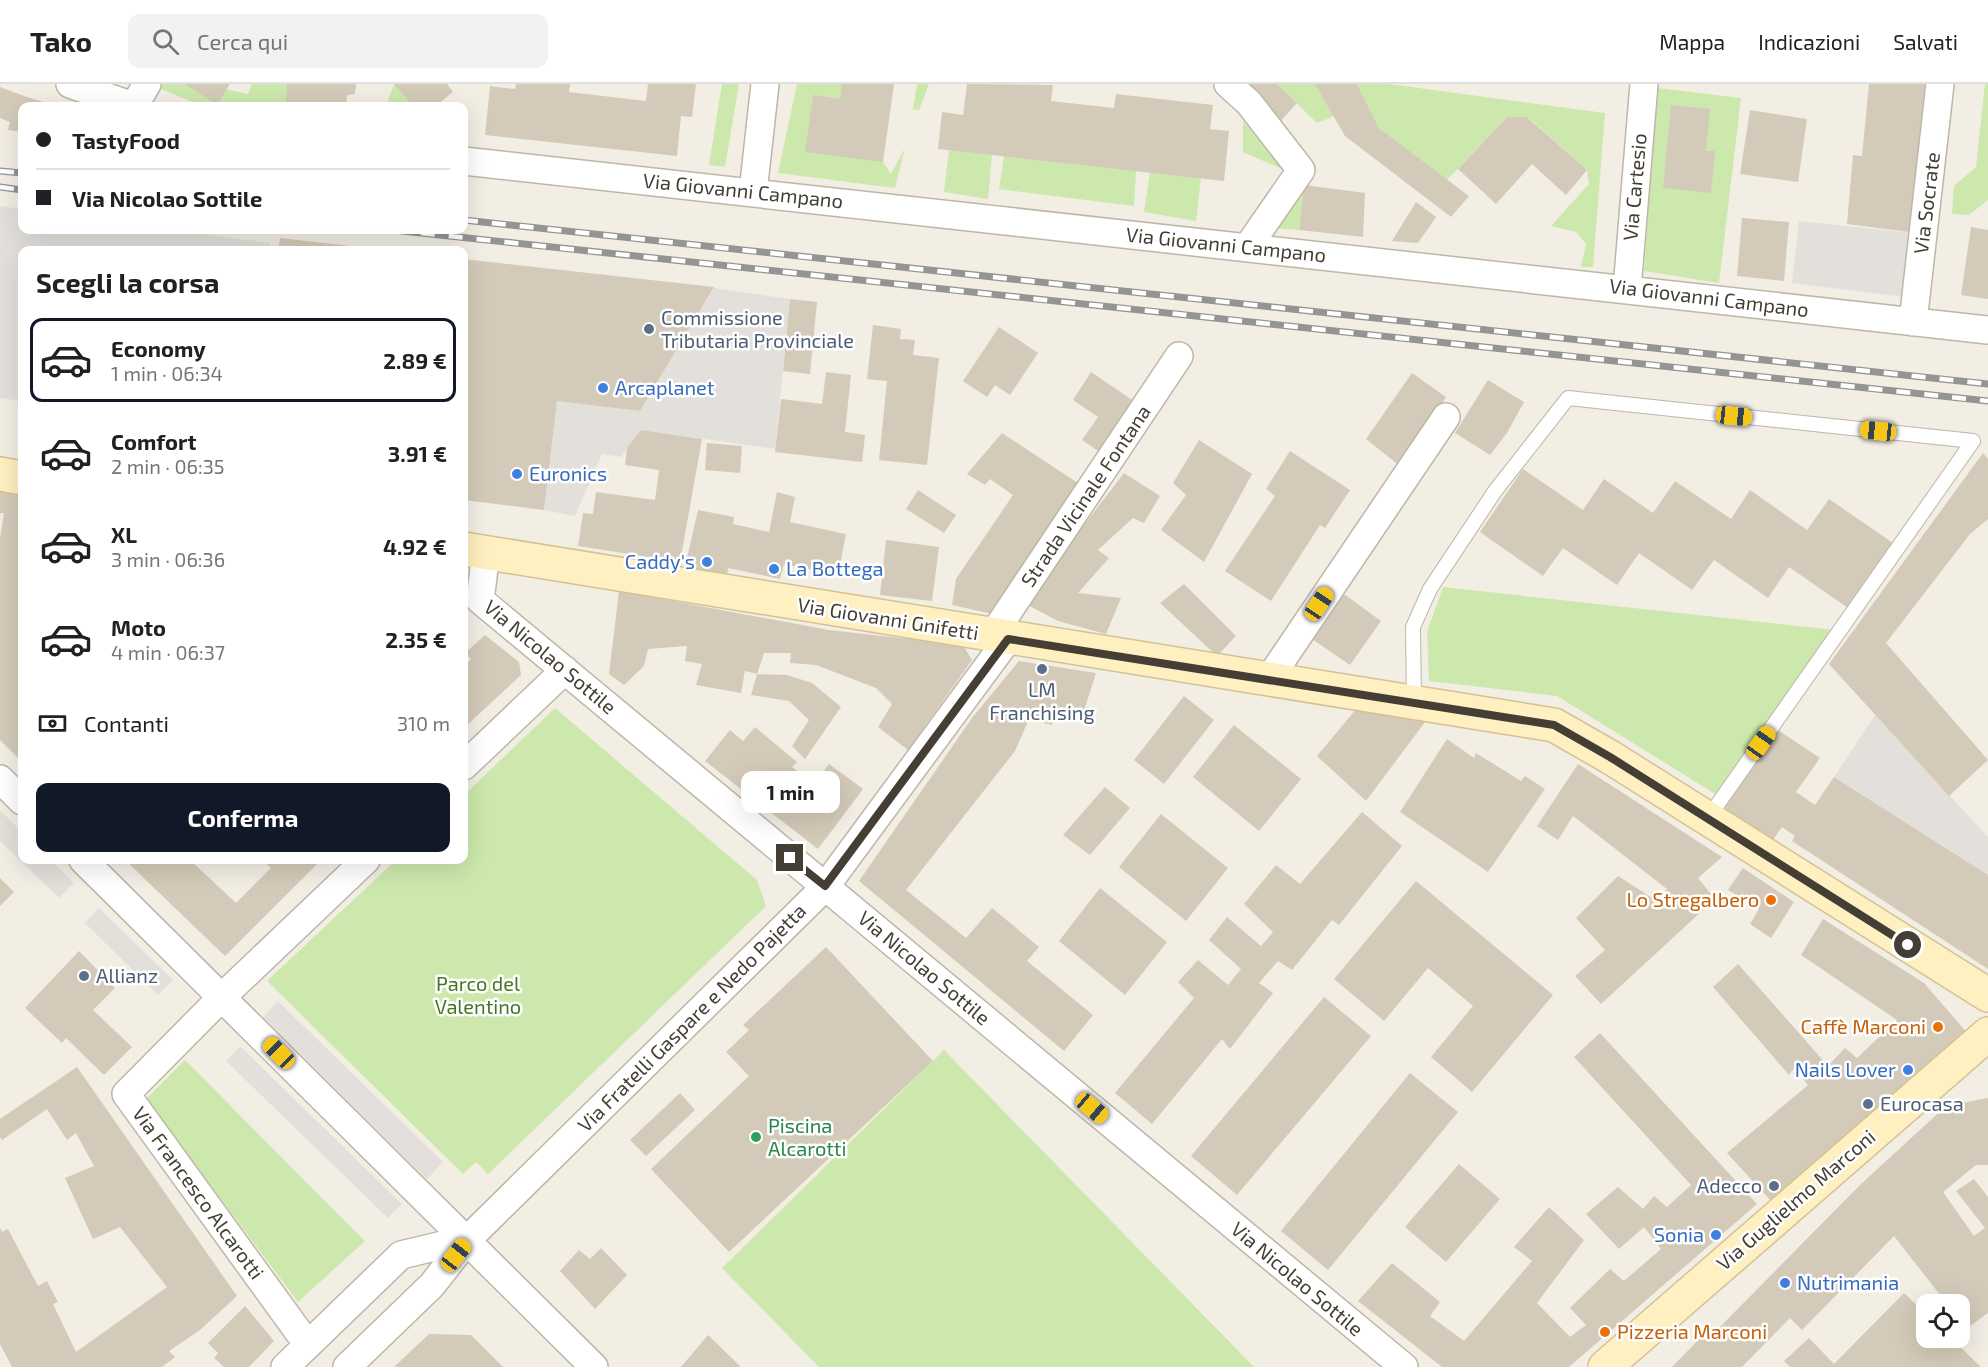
<!DOCTYPE html>
<html lang="it">
<head>
<meta charset="utf-8">
<style>
  body { margin:0; font-family:"Exo 2",sans-serif; background:#f2f2f2; color:#202124; height:100vh; display:flex; flex-direction:column; font-size:22px; white-space:nowrap }
  * { box-sizing:border-box; margin:0 }
  p { font-size:20px; color:#757577 }
  .icon { flex:none; width:33px; height:33px; fill:none; stroke:currentColor; stroke-width:2; stroke-linecap:round; stroke-linejoin:round }
  .map { position:relative; flex:1; overflow:hidden }
  .sheet { position:absolute; left:18px; top:162px; width:450px; height:618px; display:flex; flex-direction:column; background:#fff; border-radius:12px; box-shadow:0 6px 24px #0002 }
  .sheet>* { flex:none }
  .hud { position:absolute; left:18px; top:18px; width:450px; height:132px; border-radius:12px; box-shadow:0 6px 24px #0002; display:grid; align-content:center; height:132px; padding:0 18px; background:#fff }
  .tools { position:absolute; left:1916px; top:1210px; display:grid; gap:12px }
  .tools a { display:grid; place-items:center; width:54px; height:54px; border-radius:12px; background:#fff; box-shadow:0 6px 24px #0002; font-size:30px }
  .end { position:absolute; width:27px; height:27px; margin:-14px; border:8px solid #443e34; background:#fff; box-shadow:0 0 0 3px #fff }
  .from { border-radius:50% }
  .bubble { position:absolute; height:42px; border-radius:12px; background:#fff; box-shadow:0 6px 24px #0002; font-size:20px; font-weight:700; line-height:42px; text-align:center }
  .car { position:absolute; width:18px; height:36px; margin:-18px -9px; border-radius:8px; box-shadow:0 0 4px 2px #0007; background:linear-gradient(#f5c518 24%,#345 0 40%,#f5c518 0 76%,#345 0 86%,#f5c518 0) }
  .hud b { display:flex; align-items:center; gap:21px; height:57px; font-size:22px }
  .hud b+b { border-top:2px solid #e0e0e0 }
  .hud i { width:15px; height:15px; background:#202124 }
  ul { padding:0; list-style:none }
  li { display:flex; align-items:center; gap:18px; height:84px; margin:0 12px 9px; padding:0 6px; border:3px solid transparent; border-radius:12px }
  li div { flex:1 }
  li b { display:block; font-size:22px }
  li em { font-style:normal; font-weight:700 }
  li.current { border-color:#111827 }
  li>.icon { width:54px; height:54px; stroke-width:1.5 }
  h2 { padding:0 18px; font-size:27px; line-height:72px }
  .pay { display:flex; align-items:center; gap:15px; height:66px; padding:0 18px; font-size:22px }
  .pay p { margin-inline-start:auto }
  .cta { display:flex; gap:12px; margin-top:auto; padding:12px 18px }
  .cta a { flex:1; height:69px; border-radius:12px; background:#111827; color:#fff; font-size:24px; font-weight:700; line-height:69px; text-align:center }
  header { display:flex; align-items:center; gap:36px; box-sizing:border-box; height:84px; padding:0 30px; background:#fff; border-bottom:2px solid #e0e0e0 }
  header strong { font-size:28px }
  nav { display:flex; gap:33px; margin-inline-start:auto; font-size:21px }
  .search { width:420px; height:54px; background:#f2f2f2; display:flex; align-items:center; gap:15px; box-sizing:border-box; padding:0 21px; border-radius:12px; color:#757577; font-size:22px }
  .map>svg:first-child { display:block }
  .green { fill:#cce8ac }
  .parking { fill:#e3e0dc }
  .building { fill:#d4cab9 }
  .lines { fill:none; stroke-linecap:round; stroke-linejoin:round }
  .lane-casing { stroke:#beb6a7; stroke-width:16 }
  .street-casing { stroke:#beb6a7; stroke-width:30 }
  .secondary-casing { stroke:#d3c293; stroke-width:36 }
  .lane { stroke:#fff; stroke-width:14 }
  .street { stroke:#fff; stroke-width:27 }
  .secondary { stroke:#fff0c1; stroke-width:33 }
  .rail-casing { stroke:#949494; stroke-width:7 }
  .rail { stroke:#fff; stroke-width:4.5; stroke-dasharray:14; stroke-linecap:butt }
  .route { stroke:#443e34; stroke-width:8 }
  .service-dot { fill:#5c6f8a; stroke:#fff; stroke-width:2 }
  .shop-dot { fill:#3f7fe0; stroke:#fff; stroke-width:2 }
  .food-dot { fill:#e8710a; stroke:#fff; stroke-width:2 }
  .leisure-dot { fill:#2e9e5b; stroke:#fff; stroke-width:2 }
  .labels { text-anchor:middle; stroke-width:5; stroke-linejoin:round; paint-order:stroke }
  .street-label { font-size:20px; fill:#443e34; stroke:#fff }
  .service-label { font-size:20px; fill:#4e5e75; stroke:#fff; text-anchor:start }
  .shop-label { font-size:20px; fill:#366cbe; stroke:#fff; text-anchor:start }
  .food-label { font-size:20px; fill:#c56008; stroke:#fff; text-anchor:end }
  .park-label { font-size:20px; fill:#447627; stroke:#fff }
  .leisure-label { font-size:20px; fill:#27864d; stroke:#fff; text-anchor:start }
</style>
</head>
<body>
<header>
<strong>Tako</strong>
<div class="search"><svg class="icon" aria-label="search" viewBox="0 0 24 24"><circle cx="10" cy="10" r="6"/><path d="M15 15l6 6"/></svg>Cerca qui</div>
<nav><a>Mappa</a><a>Indicazioni</a><a>Salvati</a></nav>
</header>
<div class="map">
<svg width="1988" height="1283" viewBox="0 0 1988 1283">
  <rect width="100%" height="100%" fill="#f2eee4"/>
  <path class="green" d="M160,0H203L248,10L252,0H345L343,22H203L158,4Z
    M394,0L441,10L440,22H386Z
    M722,0H739L725,83L709,81Z
    M797,0H856L883,78L891,90L905,64L895,104L778,89Z
    M917,0H929L919,26L900,24L913,25Z
    M1277,0H1320L1342,29L1317,39Z
    M1357,0H1389L1605,29L1593,183H1581L1586,160L1576,148L1551,142L1589,100L1587,86L1528,33H1507L1447,96L1379,44Z
    M1985,0H1988V116L1969,131L1952,130L1954,102L1976,83Z
    M1657,4L1741,14L1719,199L1644,187Z
    M1243,37L1284,86L1243,68Z
    M949,66L992,71L988,115L944,108Z
    M1004,72L1136,87L1134,122L999,105Z
    M1150,88L1201,94L1196,137L1144,128Z
    M1304,101L1299,146L1270,144Z
    M1443,503L1835,546L1717,711L1557,612L1429,597L1427,548Z
    M555,624L757,796L766,822L488,1090L476,1078L463,1090L267,897L396,776H464V711Z
    M944,966L1254,1283H819L722,1184Z
    M185,976L365,1157L298,1218L146,1015Z"/>
  <path class="parking" d="M0,122L22,125V146H172L270,159L269,166H22V317L0,314Z
    M1799,137L1913,149L1905,213L1792,199Z
    M714,204L790,215L775,365L641,346L621,373L602,370L575,432L544,426L557,317L640,327Z
    M1875,631L1988,753V791L1834,693Z
    M0,726L22,748V776H50L74,799L59,814L0,757Z
    M99,824L173,896L158,911L85,839Z
    M278,917L443,1078L427,1095L263,933Z
    M240,962L402,1120L388,1134L226,977Z"/>
  <path class="building" d="M185,0H230L217,21Z
    M287,0H356L355,10L347,11L346,22H286Z
    M394,0H447L453,8L435,22H413Z
    M516,0H570L569,8L646,17L648,0H696L692,33L681,32L677,72L485,51L490,2L515,5Z
    M842,0H894L883,78L805,68L813,11L840,15Z
    M967,0L1053,1L1051,17L1114,24L1116,10L1213,21L1210,45L1229,47L1224,97L938,65L942,28L963,31Z
    M1235,0H1277L1297,19L1278,40Z
    M1315,0H1357L1379,44L1469,112L1451,133L1345,52Z
    M1869,0H1925V9H1929L1922,80L1917,79L1909,148L1847,140L1853,71L1862,72Z
    M0,3L27,13L57,22H22V48L8,46L10,38L0,34Z
    M1671,21L1710,25L1706,67H1715L1711,109L1663,104Z
    M1750,26L1807,35L1798,98L1740,90Z
    M1507,33H1527L1587,86L1566,111L1532,80L1496,120L1458,85Z
    M1304,101L1365,109L1363,153L1299,146Z
    M1416,118L1436,133L1418,159L1392,157Z
    M1742,134L1789,138L1784,197L1737,192Z
    M1971,143L1988,146V215L1961,211Z
    M280,154L376,165V166H278Z
    M464,175L714,203L640,327L557,317L544,426L464,416Z
    M790,215L817,218L810,290L783,287Z
    M873,241L901,245L900,255L915,256L913,271L939,274L927,381L879,376L887,297L867,295Z
    M999,243L1038,269L1010,311L995,301L987,313L963,297Z
    M826,288L851,291L845,348L865,351L862,378L775,368L781,315L822,320Z
    M1091,288L1138,320L1104,371L1082,356L1098,333L1073,316Z
    M1412,289L1446,313L1400,382L1366,355Z
    M1488,296L1524,318L1507,349L1490,371L1455,349Z
    M641,346L702,355L680,478L578,462L583,429L593,430L596,408L655,416L659,386L625,381L627,364Z
    M1002,349L1084,403L992,530L952,521L956,495L1013,411L990,395L985,401L967,390Z
    M1199,356L1252,390L1204,478L1161,446L1186,411L1173,399Z
    M707,359L742,362L740,389L705,386Z
    M1290,367L1350,406L1325,444L1320,441L1271,517L1225,487L1275,412L1266,405Z
    M1983,369L1988,375V435L1970,450L1886,559L1988,676L1949,712L1829,580Z
    M1523,385L1583,426L1604,395L1653,429L1675,397L1731,435L1750,406L1807,446L1829,415L1893,459L1848,524L1789,483L1768,514L1714,476L1692,506L1639,469L1617,501L1563,464L1543,492L1480,448Z
    M1124,389L1160,412L1144,439L1133,434L1098,466L1109,474L1078,509L1121,514L1106,550L1058,537L1024,519Z
    M918,406L956,431L944,449L906,425Z
    M0,407L22,411V678L0,656V455L4,429H0Z
    M777,408L795,413L790,438L846,450L838,491L784,480L780,495L728,484L727,492L685,483L698,426L734,433L733,440L769,448Z
    M886,456L939,463L932,517L880,511Z
    M1184,500L1236,552L1217,572L1160,519Z
    M619,507L829,546L963,561L972,576L908,666L878,643L892,620L876,604L816,581L790,579L791,569H764L757,590L745,587L741,609L696,601L702,580L685,577L687,562L648,565L644,582L624,601L609,590Z
    M1344,510L1381,537L1350,581L1312,555Z
    M485,551L519,578L521,591L464,644V582L471,575L465,569Z
    M1019,577L1096,589L1083,630L1055,626L1052,641L1029,635L1015,667L906,806L966,854L992,824L1039,863L1027,877L1093,931L1064,967L859,797L972,634Z
    M757,590L787,591L812,599L841,623L805,675L792,662L809,636L789,617L751,611Z
    M1184,612L1214,636L1164,700L1134,676Z
    M1357,624L1425,638L1366,717L1317,672Z
    M1234,641L1301,695L1259,747L1193,693Z
    M755,643L797,678L792,683L814,700L829,680L863,705L818,765L705,677L730,646L743,657Z
    M1775,644L1820,674L1796,708L1815,721L1834,693L1988,791V885L1792,757L1795,752L1782,743L1772,757L1722,722Z
    M1447,655L1474,674L1476,669L1521,697L1525,692L1545,705L1488,788L1400,728Z
    M1578,680L1722,773L1698,794L1715,815L1601,920L1575,892L1605,866L1576,834L1618,792L1657,817L1667,805L1573,732L1558,756L1537,742Z
    M1105,703L1130,724L1090,771L1063,751Z
    M1362,728L1402,762L1339,841L1332,836L1292,886L1278,877L1259,899L1273,909L1230,965L1222,955L1152,1040L1115,1009L1194,914L1178,898L1198,876L1228,901L1241,885L1209,856L1227,833L1261,862L1273,848L1244,820L1276,781L1300,800Z
    M1161,730L1228,784L1186,837L1119,783Z
    M125,776H190L236,819L271,784L262,776H321L225,872Z
    M1743,784L1794,818L1771,854L1750,840L1759,825L1728,806Z
    M0,794L14,808L0,822Z
    M1416,797L1553,911L1472,1008L1431,973L1473,922L1428,884L1384,937L1334,895Z
    M1100,804L1167,858L1125,911L1059,857Z
    M1823,835L1924,899L1968,950L1772,1118L1727,1069L1808,1001L1794,984L1789,991L1713,903L1738,880L1828,982L1845,964L1857,974L1897,936L1801,871Z
    M826,863L933,977L729,1168L651,1085L749,992L726,968L749,946L743,941Z
    M79,867L115,904L93,926L132,963L104,991L66,954L62,959L25,924Z
    M1324,913L1371,952L1237,1111L1191,1072Z
    M1600,949L1757,1120L1569,1283H1442L1358,1217L1392,1179L1440,1218L1430,1232L1464,1257L1532,1177L1514,1163L1549,1123L1584,1156L1537,1219L1570,1253L1586,1241L1570,1224L1610,1185L1624,1197L1661,1165L1644,1143L1619,1165L1586,1130L1618,1103L1643,1125L1654,1112L1667,1123L1691,1101L1574,973Z
    M77,983L237,1212L200,1246L169,1267L175,1273L162,1283H12L0,1260V1144L2,1148L8,1145L38,1202L47,1197L58,1218L53,1220L76,1268L167,1203L120,1143L93,1155L65,1094L94,1082L76,1049L67,1056L47,1025L2,1056L0,1053V1035Z
    M1410,989L1458,1028L1328,1186L1281,1147Z
    M680,1009L695,1026L646,1072L630,1056Z
    M1988,1014V1081H1976L1943,1108L1974,1152L1985,1144L1956,1107L1974,1095L1988,1113V1229L1966,1245L1959,1235V1221H1948L1894,1152L1802,1246L1790,1234L1742,1283H1672L1706,1248L1710,1253L1860,1101L1946,1022Z
    M1459,1080L1500,1115L1446,1178L1405,1143Z
    M601,1164L627,1191L595,1225L560,1187L579,1166L590,1175Z
    M1904,1209L1926,1230V1254H1951L1981,1283H1790L1784,1277L1809,1254L1834,1280Z
    M245,1222L274,1257L249,1283H224L214,1274L218,1269L208,1259Z
    M429,1250L471,1251L503,1283H394Z
    M708,1251L741,1283H681Z"/>
  <g class="lines">
    <g class="lane-casing">
      <path id="lane" d="M1414,618L1413,543L1430,505L1495,407L1568,314L1973,357L1708,734"/>
    </g>
    <g class="street-casing">
      <path id="street" d="M70,0L133,22
        M1228,0L1249,19L1301,86L1247,164
        M134,22L147,0
        M464,77L1988,246
        M753,108L765,0
        M1627,205L1644,0
        M1913,238L1940,0
        M486,469L480,516L1404,1283
        M992,552L1179,272
        M1269,595L1446,333
        M464,682L565,586
        M0,695L22,717
        M83,776L594,1283
        M308,1261L126,1010L223,912L366,776
        M285,1283L401,1171L468,1155
        M347,1283L432,1201L468,1155L825,803L1008,555"/>
    </g>
    <g class="secondary-casing">
      <path id="secondary" d="M0,390L22,394
        M464,465L1554,641L1610,673L1988,911
        M1605,1283L1988,950"/>
    </g>
    <use href="#lane" class="lane"/>
    <use href="#street" class="street"/>
    <use href="#secondary" class="secondary"/>
    <g class="rail-casing">
      <path id="rail" d="M0,87L22,89
        M0,103L22,106
        M464,136L1988,300
        M393,146L1988,317"/>
    </g>
    <use href="#rail" class="rail"/>
  </g>
  <g class="lines">
    <path class="route" d="M790,774L825,802L1008,555L1554,641L1610,673L1908,861"/>
  </g>
  <g class="service-dot">
    <circle cx="649" cy="245" r="6"/>
    <circle cx="1042" cy="585" r="6"/>
    <circle cx="84" cy="892" r="6"/>
    <circle cx="1868" cy="1020" r="6"/>
    <circle cx="1774" cy="1102" r="6"/>
  </g>
  <g class="shop-dot">
    <circle cx="603" cy="304" r="6"/>
    <circle cx="517" cy="390" r="6"/>
    <circle cx="707" cy="478" r="6"/>
    <circle cx="774" cy="485" r="6"/>
    <circle cx="1908" cy="986" r="6"/>
    <circle cx="1716" cy="1151" r="6"/>
    <circle cx="1785" cy="1199" r="6"/>
  </g>
  <g class="food-dot">
    <circle cx="1771" cy="816" r="6"/>
    <circle cx="1938" cy="943" r="6"/>
    <circle cx="1605" cy="1248" r="6"/>
  </g>
  <circle class="leisure-dot" cx="756" cy="1053" r="6"/>
  <g class="labels">
    <g class="street-label">
      <text transform="translate(1635 103) rotate(-85)" y="7">Via Cartesio</text>
      <text transform="translate(743 107) rotate(6)" y="7">Via Giovanni Campano</text>
      <text transform="translate(1927 119) rotate(-83)" y="7">Via Socrate</text>
      <text transform="translate(1226 161) rotate(6)" y="7">Via Giovanni Campano</text>
      <text transform="translate(1709 214) rotate(7)" y="7">Via Giovanni Campano</text>
      <text transform="translate(1086 412) rotate(-56)" y="7">Strada Vicinale Fontana</text>
      <text transform="translate(888 535) rotate(9)" y="7">Via Giovanni Gnifetti</text>
      <text transform="translate(550 573) rotate(40)" y="7">Via Nicolao Sottile</text>
      <text transform="translate(924 884) rotate(40)" y="7">Via Nicolao Sottile</text>
      <text transform="translate(692 934) rotate(-45)" y="7">Via Fratelli Gaspare e Nedo Pajetta</text>
      <text transform="translate(198 1109) rotate(54)" y="7">Via Francesco Alcarotti</text>
      <text transform="translate(1796 1116) rotate(-41)" y="7">Via Guglielmo Marconi</text>
      <text transform="translate(1297 1195) rotate(40)" y="7">Via Nicolao Sottile</text>
    </g>
    <g class="service-label">
      <text x="661" y="241">Commissione<tspan x="661" dy="23">Tributaria Provinciale</tspan></text>
      <text x="1042" y="613" text-anchor="middle">LM<tspan x="1042" dy="23">Franchising</tspan></text>
      <text x="96" y="899">Allianz</text>
      <text x="1880" y="1027">Eurocasa</text>
      <text x="1762" y="1109" text-anchor="end">Adecco</text>
    </g>
    <g class="shop-label">
      <text x="615" y="311">Arcaplanet</text>
      <text x="529" y="397">Euronics</text>
      <text x="695" y="485" text-anchor="end">Caddy's</text>
      <text x="786" y="492">La Bottega</text>
      <text x="1896" y="993" text-anchor="end">Nails Lover</text>
      <text x="1704" y="1158" text-anchor="end">Sonia</text>
      <text x="1797" y="1206">Nutrimania</text>
    </g>
    <g class="food-label">
      <text x="1759" y="823">Lo Stregalbero</text>
      <text x="1926" y="950">Caffè Marconi</text>
      <text x="1617" y="1255" text-anchor="start">Pizzeria Marconi</text>
    </g>
    <g class="park-label">
      <text x="478" y="907">Parco del<tspan x="478" dy="23">Valentino</tspan></text>
    </g>
    <g class="leisure-label">
      <text x="768" y="1049">Piscina<tspan x="768" dy="23">Alcarotti</tspan></text>
    </g>
  </g>
</svg>
<div class="tools">
<a><svg class="icon" aria-label="locate" viewBox="0 0 24 24"><circle cx="12" cy="12" r="6"/><path d="M12 2v4M12 18v4M2 12h4M18 12h4"/></svg></a>
</div>
<i class="end from" style="left:1908px;top:861px"></i>
<i class="end" style="left:790px;top:774px"></i>
<div class="bubble" style="left:741px;top:687px;width:99px">1 min</div>
<i class="car" style="left:1734px;top:332px;rotate:96deg"></i>
<i class="car" style="left:1878px;top:347px;rotate:276deg"></i>
<i class="car" style="left:1319px;top:520px;rotate:34deg"></i>
<i class="car" style="left:1761px;top:659px;rotate:35deg"></i>
<i class="car" style="left:279px;top:969px;rotate:315deg"></i>
<i class="car" style="left:1092px;top:1024px;rotate:130deg"></i>
<i class="car" style="left:456px;top:1171px;rotate:38deg"></i>
<div class="hud">
<b><i class="from"></i>TastyFood</b>
<b><i></i>Via Nicolao Sottile</b>
</div>
<section class="sheet">
<h2>Scegli la corsa</h2>
<ul>
<li class="current"><svg class="icon" aria-label="car" viewBox="0 0 24 24"><path d="M5 17H2v-5l4-1 3-4h7l3 4 3 1v5h-3M9 17h6M6 11h13"/><circle cx="7" cy="17" r="2"/><circle cx="17" cy="17" r="2"/></svg><div><b>Economy</b><p>1 min · 06:34</p></div><em>2.89 €</em></li>
<li><svg class="icon" aria-label="car" viewBox="0 0 24 24"><path d="M5 17H2v-5l4-1 3-4h7l3 4 3 1v5h-3M9 17h6M6 11h13"/><circle cx="7" cy="17" r="2"/><circle cx="17" cy="17" r="2"/></svg><div><b>Comfort</b><p>2 min · 06:35</p></div><em>3.91 €</em></li>
<li><svg class="icon" aria-label="car" viewBox="0 0 24 24"><path d="M5 17H2v-5l4-1 3-4h7l3 4 3 1v5h-3M9 17h6M6 11h13"/><circle cx="7" cy="17" r="2"/><circle cx="17" cy="17" r="2"/></svg><div><b>XL</b><p>3 min · 06:36</p></div><em>4.92 €</em></li>
<li><svg class="icon" aria-label="car" viewBox="0 0 24 24"><path d="M5 17H2v-5l4-1 3-4h7l3 4 3 1v5h-3M9 17h6M6 11h13"/><circle cx="7" cy="17" r="2"/><circle cx="17" cy="17" r="2"/></svg><div><b>Moto</b><p>4 min · 06:37</p></div><em>2.35 €</em></li>
</ul>
<div class="pay"><svg class="icon" aria-label="cash" viewBox="0 0 24 24"><path d="M3 7h18v10H3z"/><circle cx="12" cy="12" r="2"/></svg>Contanti<p>310 m</p></div>
<div class="cta"><a>Conferma</a></div>
</section>
</div>
</body>
</html>
